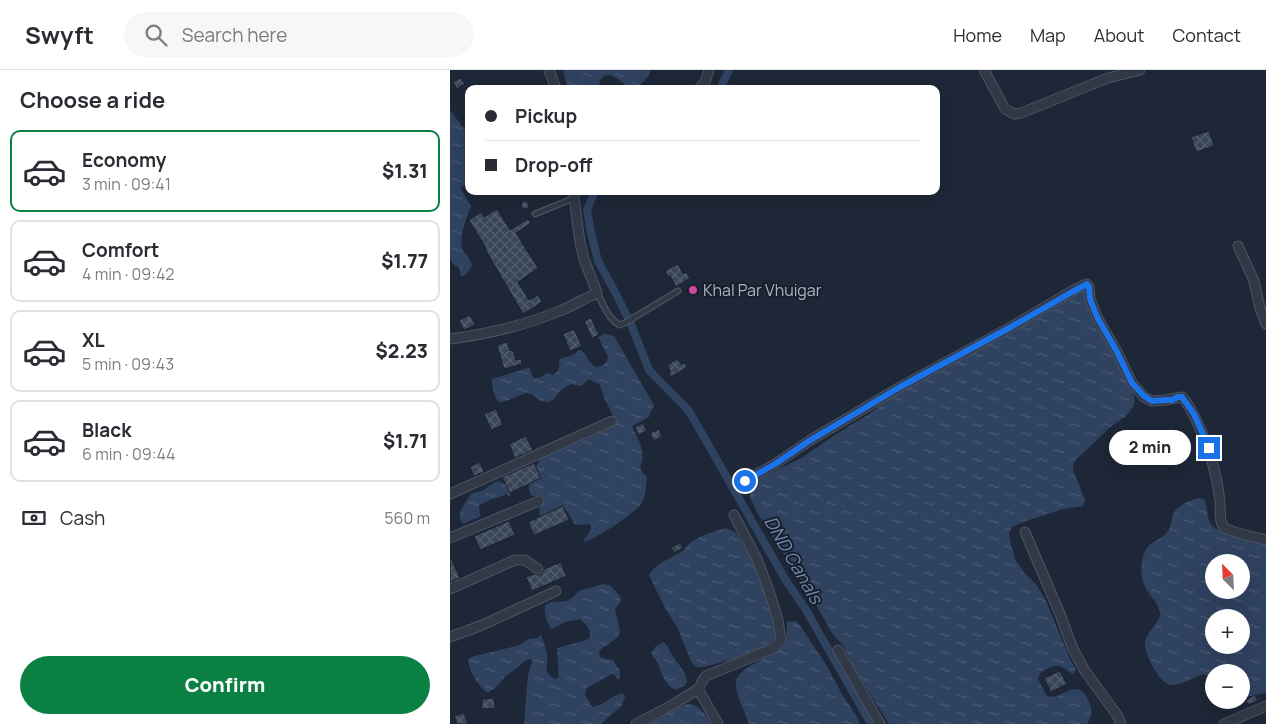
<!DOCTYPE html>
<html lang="en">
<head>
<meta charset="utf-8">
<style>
  body { margin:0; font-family:Manrope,sans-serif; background:#f7f7f7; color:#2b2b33; height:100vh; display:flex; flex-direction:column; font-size:19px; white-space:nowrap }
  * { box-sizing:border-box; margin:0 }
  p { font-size:16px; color:#7c7c81 }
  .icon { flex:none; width:28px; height:28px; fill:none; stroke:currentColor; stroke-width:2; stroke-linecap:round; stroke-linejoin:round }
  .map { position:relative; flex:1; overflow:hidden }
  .drawer { display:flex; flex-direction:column; background:#fff; width:450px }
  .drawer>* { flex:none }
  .hud { position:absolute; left:15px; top:15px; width:475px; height:110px; border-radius:10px; box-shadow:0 5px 20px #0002; display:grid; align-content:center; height:110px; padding:0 20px; background:#fff }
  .needle { width:32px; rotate:336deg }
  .buttons { position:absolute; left:755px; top:484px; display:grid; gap:10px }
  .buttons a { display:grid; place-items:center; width:45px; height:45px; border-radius:50%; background:#fff; box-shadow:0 5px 20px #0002; font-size:25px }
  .end { position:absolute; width:22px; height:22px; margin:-11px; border:6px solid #1a73e8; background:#fff; box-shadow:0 0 0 2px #fff }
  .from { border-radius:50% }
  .bubble { position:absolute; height:35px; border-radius:18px; background:#fff; box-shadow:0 5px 20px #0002; font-size:16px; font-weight:800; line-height:35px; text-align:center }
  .hud b { display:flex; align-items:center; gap:18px; height:48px; font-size:19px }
  .hud b+b { border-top:1px solid #e1e1e2 }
  .hud i { width:12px; height:12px; background:#2b2b33 }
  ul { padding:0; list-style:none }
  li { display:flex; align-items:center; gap:15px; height:82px; margin:0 10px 8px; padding:0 10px; border:2px solid #e1e1e2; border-radius:10px }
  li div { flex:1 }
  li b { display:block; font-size:19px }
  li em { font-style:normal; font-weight:800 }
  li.on { border-color:#0b8043 }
  li>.icon { width:45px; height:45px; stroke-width:1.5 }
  h2 { padding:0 20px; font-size:22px; line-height:60px }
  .pay { display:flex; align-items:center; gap:12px; height:55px; padding:0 20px; font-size:19px }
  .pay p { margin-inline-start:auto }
  .button { display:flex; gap:10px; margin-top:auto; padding:10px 20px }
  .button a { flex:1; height:58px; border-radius:30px; background:#0b8043; color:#fff; font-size:20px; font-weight:800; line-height:58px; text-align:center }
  header { display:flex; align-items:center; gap:30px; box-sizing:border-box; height:70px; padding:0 25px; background:#fff; border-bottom:1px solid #e1e1e2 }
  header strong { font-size:24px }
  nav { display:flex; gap:28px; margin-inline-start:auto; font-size:18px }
  .search { width:350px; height:45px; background:#f7f7f7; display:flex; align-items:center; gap:12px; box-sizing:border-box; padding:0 18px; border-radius:28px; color:#7c7c81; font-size:19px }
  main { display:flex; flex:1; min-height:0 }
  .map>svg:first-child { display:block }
  .water { fill:url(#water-ripples); fill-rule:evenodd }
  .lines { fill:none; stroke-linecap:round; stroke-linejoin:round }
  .canal { stroke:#2f4260; stroke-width:8 }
  .building { fill:url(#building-cross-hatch); stroke:#19212e }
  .service-casing { stroke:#4c5463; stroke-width:7 }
  .minor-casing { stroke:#4c5463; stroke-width:11 }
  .service { stroke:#313947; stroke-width:4.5 }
  .minor { stroke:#313947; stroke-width:9 }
  .route { stroke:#1a73e8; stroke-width:6 }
  .hotel-dot { fill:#d1479c; stroke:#171f2b; stroke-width:2 }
  .labels { text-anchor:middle; stroke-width:4; stroke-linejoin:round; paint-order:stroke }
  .poi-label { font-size:16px; fill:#abb4c5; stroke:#171f2b; text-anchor:start }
  .water-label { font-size:18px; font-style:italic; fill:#7189b0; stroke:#171f2b }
</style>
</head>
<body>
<header>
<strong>Swyft</strong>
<div class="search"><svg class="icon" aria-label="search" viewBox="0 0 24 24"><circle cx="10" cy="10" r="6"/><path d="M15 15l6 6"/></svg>Search here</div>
<nav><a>Home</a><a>Map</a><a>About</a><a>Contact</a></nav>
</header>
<main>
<section class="drawer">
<h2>Choose a ride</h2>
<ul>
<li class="on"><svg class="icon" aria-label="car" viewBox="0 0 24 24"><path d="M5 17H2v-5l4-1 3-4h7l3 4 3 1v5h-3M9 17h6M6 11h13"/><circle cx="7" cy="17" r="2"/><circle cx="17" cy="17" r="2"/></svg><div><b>Economy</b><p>3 min · 09:41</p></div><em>$1.31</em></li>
<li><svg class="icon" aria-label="car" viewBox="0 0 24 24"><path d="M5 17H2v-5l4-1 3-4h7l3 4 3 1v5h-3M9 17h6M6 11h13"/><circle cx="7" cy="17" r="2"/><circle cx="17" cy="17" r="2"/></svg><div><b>Comfort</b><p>4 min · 09:42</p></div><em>$1.77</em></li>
<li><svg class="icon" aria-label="car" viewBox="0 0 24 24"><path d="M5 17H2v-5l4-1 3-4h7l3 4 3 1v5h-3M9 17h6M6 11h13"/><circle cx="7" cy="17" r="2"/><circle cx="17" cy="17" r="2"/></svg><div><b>XL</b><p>5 min · 09:43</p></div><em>$2.23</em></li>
<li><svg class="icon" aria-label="car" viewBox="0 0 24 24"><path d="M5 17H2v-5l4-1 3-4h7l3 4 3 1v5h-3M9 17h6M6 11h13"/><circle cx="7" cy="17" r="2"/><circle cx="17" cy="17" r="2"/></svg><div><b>Black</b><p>6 min · 09:44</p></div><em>$1.71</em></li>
</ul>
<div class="pay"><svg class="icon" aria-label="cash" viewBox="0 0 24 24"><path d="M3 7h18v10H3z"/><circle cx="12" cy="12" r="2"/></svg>Cash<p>560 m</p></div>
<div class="button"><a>Confirm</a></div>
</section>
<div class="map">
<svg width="816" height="654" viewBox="0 0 816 654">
  <defs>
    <pattern id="water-ripples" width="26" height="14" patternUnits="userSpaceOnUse" patternTransform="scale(1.25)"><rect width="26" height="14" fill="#2f4260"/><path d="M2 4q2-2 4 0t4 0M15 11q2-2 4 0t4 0" fill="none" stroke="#4a5b75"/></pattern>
    <pattern id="building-cross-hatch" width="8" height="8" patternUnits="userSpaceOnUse" patternTransform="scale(1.25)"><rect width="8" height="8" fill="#394558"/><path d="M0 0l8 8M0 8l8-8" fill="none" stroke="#535d6e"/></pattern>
  </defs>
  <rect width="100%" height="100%" fill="#1e2737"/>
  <path class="water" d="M113,0H201C197,10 190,17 179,18C172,14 163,0 153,7C149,10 149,14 149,19H118Z
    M0,40L19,65V112L10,118L21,136C17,147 9,165 12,177C14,183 13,179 16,184C19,187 20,191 22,195C19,201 18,205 11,206L9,197C4,196 2,193 0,188Z
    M635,217L639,239L645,255L661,281L683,322L685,330L683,337L676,346L659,358L624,392L623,400L635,430L633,436L613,439L573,452L562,457L559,463L560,471L566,491L575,504L586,514L596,531L621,591L626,599L623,604C618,602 616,599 612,597C606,593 597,599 591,602L588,609L596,625C598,626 601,627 603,627C604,627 610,625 611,624C625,618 632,615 639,632C643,640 642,646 637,654H439L404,598L393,575L383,565L360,524L308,444L300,428V418L303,412L353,387L382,367L419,344L460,313Z
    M155,264L164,266L204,335C203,340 200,342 199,347L182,356C188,370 197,382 190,397L192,402L197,407C196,416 196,427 191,434C184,444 146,469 134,472V470L141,460V456L139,454L125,455L117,441L112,440L91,449C88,442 90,437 92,429L81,425C75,412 83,411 86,400C87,394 87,393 92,388L152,362L164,355V347L154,328L150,315L139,309L131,316L121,314L111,320L104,329L99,332L91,331L81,324L76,323L50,333C44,327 42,318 42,309L78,298L80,299L82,306L84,308H89L97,303L103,305C109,301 110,296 109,290C115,285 124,288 128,280H131C137,285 139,293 145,297C151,297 157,294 158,287L148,267Z
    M49,411L57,415L61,426L59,427L56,424C47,429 37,429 29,436L30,446L28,448L21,450L13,454C4,443 16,434 21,424C25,422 29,422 34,420C39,417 42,412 49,411Z
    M748,428L754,429C758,437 756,445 760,453C768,465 802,470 816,475V623L800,626L791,629V602H764V611L762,607L753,604C744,607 730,616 721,615C709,614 694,583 695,572C697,561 708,555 710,545C711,538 704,530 700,525C690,511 688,493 697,478C702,470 712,470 717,462C721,458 721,453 722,448C724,436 737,432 748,428ZM764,492H791V520H764ZM764,548H791V575H764Z
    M276,458L286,463L300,486L311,513L319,537L325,562L324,570L313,578L292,587L253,597H246L241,591L227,557L215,538L199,505C208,491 218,491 231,482C234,480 236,477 239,474C250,465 262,462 276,458Z
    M153,514L160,515L169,525L171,529L170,533L165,539L170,561L168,567L150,580L149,584L151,588L163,590L170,601V609H167L165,605L162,604L137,618L135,624L142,637C154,636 161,625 173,623L175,627L172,635L170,637L151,654H74L78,605L82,591L80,589L76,590L67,598L56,606L46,617L38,623C29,617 19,601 18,590L21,587L70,575L78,569L87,568L91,565C93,571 96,578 97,584C99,595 91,602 105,609L109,607L107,578L136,570L140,567C141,560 136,554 130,549L115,552L102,559C96,553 94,543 95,535L102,532L117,531L122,528L129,521Z
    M345,551L349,554L375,593L392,624L407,647L410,654H299C295,642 288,630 286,617C283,595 322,590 334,575C338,569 336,559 337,552Z
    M213,572C219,576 220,583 224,588C229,595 245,612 232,617C229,618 227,620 224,619C215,615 212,604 209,596C207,591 203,588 201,583L206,576Z
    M237,634C249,634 256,645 261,654H199L219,642Z"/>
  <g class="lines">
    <path class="canal" d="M270,19L279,0
      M145,121L137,140L141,163L148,191L165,222L181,254L199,300L239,341L335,509L356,540L421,654"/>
  </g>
  <path class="building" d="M10,8L15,14L7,19L3,12Z
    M759,61L764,76L746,82L741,67Z
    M75,130L80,136L75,140L70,135Z
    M47,139L60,160L78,149L81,153L66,163L88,198L68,212L79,230L88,225L92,232L73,244L35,179L36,178L19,150L31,142L34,147Z
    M228,194L233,204L236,202L240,208L226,217L220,206L218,207L215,201Z
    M20,245L25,255L14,260L9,250Z
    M141,248L149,265L142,268L134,251Z
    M124,259L132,276L120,281L113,264Z
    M57,272L60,281L63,280L66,290L71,289L72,294L54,299L47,275Z
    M227,289L231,294L234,293L237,297L221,307L218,303L221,302L217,295Z
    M46,339L53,355L41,360L34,344Z
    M193,353L197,361L188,365L185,357Z
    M209,359L212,366L204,371L200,363Z
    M76,366L83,380L65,388L59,374Z
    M30,392L34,402L24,406L20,397Z
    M84,393L91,408L60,423L52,407Z
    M113,436L119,450L84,465L78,452Z
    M59,451L65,465L30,480L24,466Z
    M230,473L233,478L224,483L221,478Z
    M0,486L10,508L0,512Z
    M111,492L116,506L82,521L76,507L84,504L90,505L93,503L94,499Z
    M610,601L617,614L601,622L594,608Z
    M805,625L808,631L798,635L796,630Z
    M44,628L45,638L32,639V629Z
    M14,643L18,654H7L4,646Z"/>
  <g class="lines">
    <g class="service-casing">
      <path id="service" d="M85,144L124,128
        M147,223C153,234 158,248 169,255L175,253L228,221"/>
    </g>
    <g class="minor-casing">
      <path id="minor" d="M99,0L106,19
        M534,0L555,39L564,44L571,43L658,8L690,0
        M249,19L255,12L259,0
        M788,176L804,211L810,238L816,254
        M0,269C39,264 76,255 112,240C124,235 135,228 147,223L134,189L130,172L124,128V121
        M295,411L325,394L359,371L450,317L561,257L622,221L634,215L637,214L639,217L640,229L647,247L666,280L682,313L694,327L702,331L715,330L732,327C739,334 744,345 748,354C760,379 767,404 770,432C771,439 768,453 775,458C780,462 808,468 816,470
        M0,424L162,351
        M575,462L610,544L623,579L635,601L667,645L671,654
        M0,468L89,431
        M0,519L65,490H75L88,499
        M0,567L30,556L106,521
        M388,580L430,654
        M248,619L268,654
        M186,654L224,634L248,619C252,615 251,610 256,606L324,578L331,570L328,550L318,518L307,489L284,445
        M774,654L816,636"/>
    </g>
    <use href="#service" class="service"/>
    <use href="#minor" class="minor"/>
  </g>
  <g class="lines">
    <path class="route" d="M295,411L325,394L359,371L450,317L561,257L622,222L637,214L639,217L640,229L647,247L666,280L682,313L694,326L702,331L715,330H722L728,327H732L744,344L759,378"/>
  </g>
  <circle class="hotel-dot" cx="243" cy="220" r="5"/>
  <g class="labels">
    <g class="poi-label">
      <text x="253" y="226">Khal Par Vhuigar</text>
    </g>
    <g class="water-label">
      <text transform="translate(343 490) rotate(60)" y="6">DND Canals</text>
    </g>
  </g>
</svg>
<div class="buttons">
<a><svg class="needle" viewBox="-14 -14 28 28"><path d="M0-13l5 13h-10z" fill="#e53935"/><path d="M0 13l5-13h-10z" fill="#7c7c81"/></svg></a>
<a>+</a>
<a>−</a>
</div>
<i class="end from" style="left:295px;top:411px"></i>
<i class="end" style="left:759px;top:378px"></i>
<div class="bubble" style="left:659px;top:360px;width:82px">2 min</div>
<div class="hud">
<b><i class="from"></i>Pickup</b>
<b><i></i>Drop-off</b>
</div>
</div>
</main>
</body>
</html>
